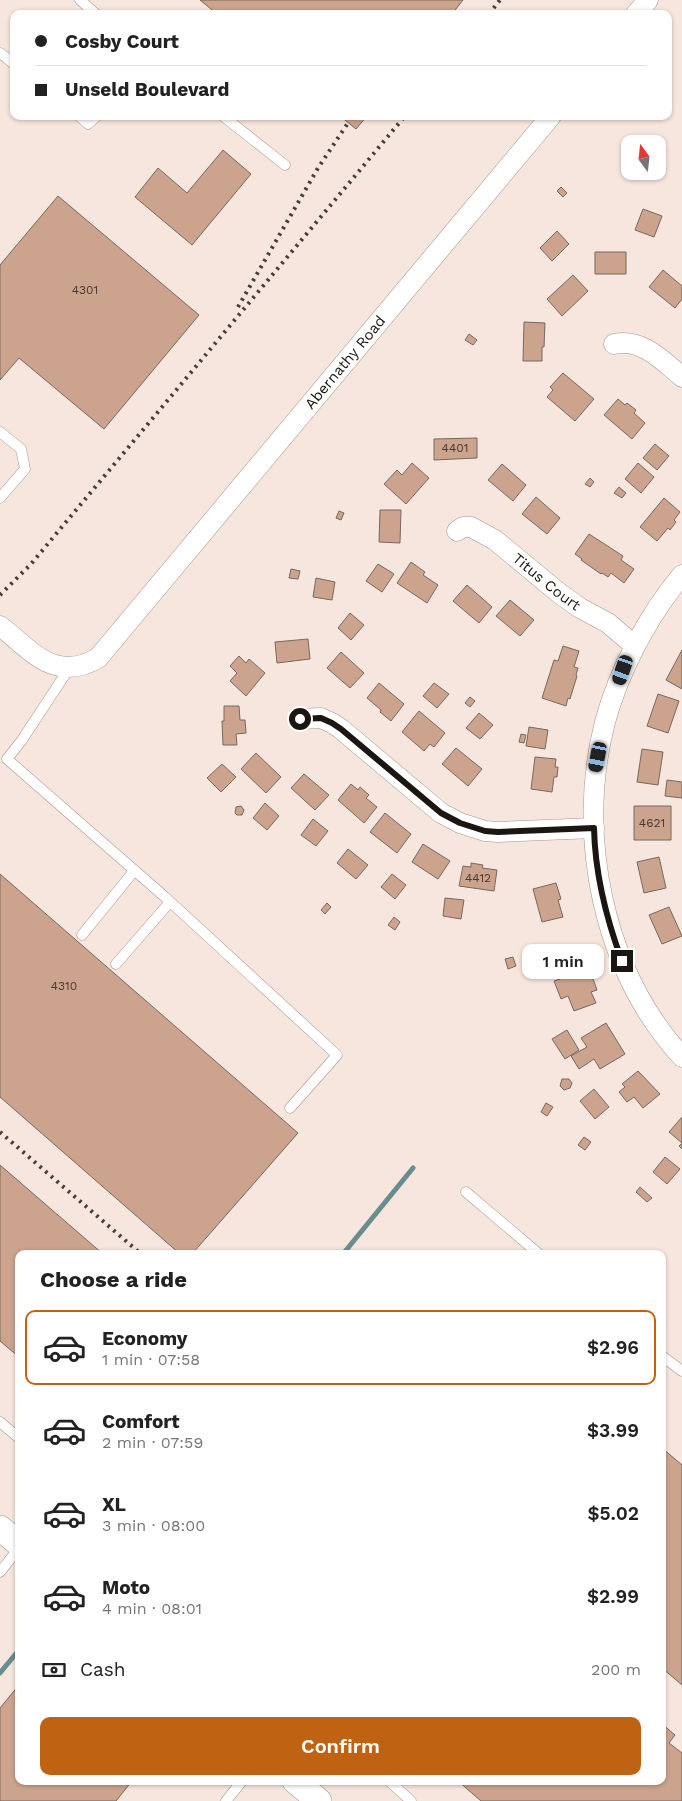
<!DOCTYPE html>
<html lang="en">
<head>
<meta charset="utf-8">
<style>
  body { margin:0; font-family:"Work Sans",sans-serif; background:#f2f2f2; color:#222; height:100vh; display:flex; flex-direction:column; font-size:19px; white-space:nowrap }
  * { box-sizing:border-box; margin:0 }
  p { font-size:16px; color:#767676 }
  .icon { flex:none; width:28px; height:28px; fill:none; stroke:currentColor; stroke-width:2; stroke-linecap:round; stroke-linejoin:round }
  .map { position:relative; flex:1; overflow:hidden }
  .details { position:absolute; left:15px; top:1250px; width:651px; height:535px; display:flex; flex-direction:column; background:#fff; border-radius:10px; box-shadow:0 1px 4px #0004 }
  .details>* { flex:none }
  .banner { position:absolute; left:10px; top:10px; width:662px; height:110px; border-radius:10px; box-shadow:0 1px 4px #0004; display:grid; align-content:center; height:110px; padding:0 25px; background:#fff }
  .needle { width:32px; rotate:345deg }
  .buttons { position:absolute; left:621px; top:135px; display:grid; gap:10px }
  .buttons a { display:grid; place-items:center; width:45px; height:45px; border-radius:10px; background:#fff; box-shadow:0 1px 4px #0004; font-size:25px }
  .end { position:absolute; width:22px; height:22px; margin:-11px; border:6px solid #1c1613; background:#fff; box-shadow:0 0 0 2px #fff }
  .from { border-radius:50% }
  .bubble { position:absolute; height:35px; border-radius:10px; background:#fff; box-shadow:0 1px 4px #0004; font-size:16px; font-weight:600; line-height:35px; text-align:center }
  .car { position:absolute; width:15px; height:30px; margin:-15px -8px; border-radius:6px; box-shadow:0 0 4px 1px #0007; background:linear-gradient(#222 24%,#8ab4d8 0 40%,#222 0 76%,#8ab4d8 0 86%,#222 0) }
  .banner b { display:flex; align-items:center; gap:18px; height:48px; font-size:19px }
  .banner b+b { border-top:1px solid #e0e0e0 }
  .banner i { width:12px; height:12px; background:#222 }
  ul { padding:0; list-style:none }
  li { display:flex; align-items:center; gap:15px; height:75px; margin:0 10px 8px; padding:0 15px; border:2px solid transparent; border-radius:10px }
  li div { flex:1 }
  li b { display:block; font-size:19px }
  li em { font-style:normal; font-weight:600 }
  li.on { border-color:#bf6312 }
  li>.icon { width:45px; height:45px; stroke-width:1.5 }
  h2 { padding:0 25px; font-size:22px; line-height:60px }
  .pay { display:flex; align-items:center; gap:12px; height:55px; padding:0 25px; font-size:19px }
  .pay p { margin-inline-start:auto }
  .button { display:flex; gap:10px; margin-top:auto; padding:10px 25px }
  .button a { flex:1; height:58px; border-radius:10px; background:#bf6312; color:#fff; font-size:20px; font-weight:600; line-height:58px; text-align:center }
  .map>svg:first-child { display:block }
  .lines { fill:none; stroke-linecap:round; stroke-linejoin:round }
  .stream { stroke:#688d8e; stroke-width:5 }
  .building { fill:#cca38d; stroke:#776860 }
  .service-casing { stroke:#a5968e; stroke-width:11 }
  .minor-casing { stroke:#a5968e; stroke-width:21 }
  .tertiary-casing { stroke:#a5968e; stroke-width:26 }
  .service { stroke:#fff; stroke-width:10 }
  .minor { stroke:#fff; stroke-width:20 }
  .tertiary { stroke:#fff; stroke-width:25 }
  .rail { stroke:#453d39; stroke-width:4; stroke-dasharray:2.5 5; stroke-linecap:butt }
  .route { stroke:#1c1613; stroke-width:6 }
  .labels { text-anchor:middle; stroke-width:5; stroke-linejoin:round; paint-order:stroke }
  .number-label { font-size:12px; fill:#483932 }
  .street-label { font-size:15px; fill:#1c1613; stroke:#fff4ef }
</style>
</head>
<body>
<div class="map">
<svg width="682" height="1801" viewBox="0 0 682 1801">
  <rect width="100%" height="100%" fill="#f7e6dd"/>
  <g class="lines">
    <path class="stream" d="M343,1254L413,1168
      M0,1673L19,1650"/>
  </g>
  <path class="building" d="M200,0H463L452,14H217Z
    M340,116H367L356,129Z
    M223,150L251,174L192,245L135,197L158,168L187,193Z
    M561,187L567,193L563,197L557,191Z
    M58,196L199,315L104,429L19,358L0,380V265Z
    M643,209L662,216L654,237L635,230Z
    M557,231L569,244L552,261L540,248Z
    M595,252H626V274H595Z
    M663,270L682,286V299L675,308L649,287Z
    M573,275L588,291L562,316L547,299Z
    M524,322L545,323L544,347H542V361H523Z
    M469,334L477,340L473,345L465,340Z
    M563,373L594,399L575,421L547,397L553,390L550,387Z
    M618,399L625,405L627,403L636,410L634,413L645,423L632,439L604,415Z
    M477,438V458L434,460V439Z
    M655,444L669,456L657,470L643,458Z
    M412,463L429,478L406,504L384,484L397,470L402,475Z
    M638,463L654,477L641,493L625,479Z
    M502,464L526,485L513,501L488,480Z
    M590,478L594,482L590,487L585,484Z
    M619,487L626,493L622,498L614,493Z
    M536,497L560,518L547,534L522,514Z
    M664,498L680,512L674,520L676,522L670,530L668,528L657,541L640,527Z
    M380,510H401L400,543L379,542Z
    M339,511L344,513L341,520L336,518Z
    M589,534L623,556L621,560L634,569L624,583L611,573L608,577L602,573L601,574L581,560L582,559L575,554Z
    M411,562L425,572L423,575L438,585L427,603L397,583Z
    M378,564L394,574L382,592L366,581Z
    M291,569L300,571L298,579L289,578Z
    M316,578L335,582L332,600L313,597Z
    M467,585L492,607L479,623L453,601Z
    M510,600L534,620L520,636L496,616Z
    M350,613L364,625L351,640L338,628Z
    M308,639L310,659L277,663L275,642Z
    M563,646L579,651L574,667L578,668L576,675L577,676L570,699L568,698L566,706L542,698L554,660L558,661Z
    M682,650V689L666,680Z
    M341,652L364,673L350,688L327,668Z
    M239,656L246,663L249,659L265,673L246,696L230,681L237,673L230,666Z
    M379,683L404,704L391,721L380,712L381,710L367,698Z
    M434,683L449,694L437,708L423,696Z
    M658,694L679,701L668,733L647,726Z
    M470,697L475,701L470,707L465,703Z
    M224,706H239L240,720H245L246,733L236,734L237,745H223L222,721H224Z
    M419,711L445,733L434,747L430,744L424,751L402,732Z
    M479,713L493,725L480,739L466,728Z
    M529,727L548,730L545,749L526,746Z
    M521,734L526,735L524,743L519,742Z
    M456,748L482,769L468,786L442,764Z
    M642,749L663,752L658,785L637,782Z
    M256,753L281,777L266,793L241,769Z
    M535,757L556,759L555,767H558L557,777H554L552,792L531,789Z
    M222,764L236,777L221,792L207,778Z
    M304,774L329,795L315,810L291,788Z
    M667,780L682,782V798L665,796Z
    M351,784L358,790L360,787L369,795L366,798L377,807L364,823L338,800Z
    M265,803L279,816L267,830L253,818Z
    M241,806L244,810L242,815H237L235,813L236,807Z
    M634,806H671V840H634Z
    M385,813L411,834L397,853L370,832Z
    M313,819L328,831L316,846L301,835Z
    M423,844L450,861L438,879L412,862Z
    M348,849L368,865L356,879L337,863Z
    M659,857L666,888L644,893L637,862Z
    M471,863L483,865L482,868L497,870L494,891L459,886L463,866L471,867Z
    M0,874L298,1133L192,1254H180L0,1097Z
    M392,874L406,885L395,899L381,887Z
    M556,883L561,899L558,900L563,917L542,922L533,889Z
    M445,898L464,900L461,919L443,916Z
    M327,903L331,907L325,914L321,910Z
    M669,907L682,936L662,944L649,915Z
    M394,917L400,922L395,930L388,925Z
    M513,957L516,966L508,969L505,959Z
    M575,959L580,972L583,971L586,978L592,976L597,990L591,992L596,1003L574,1011L568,996L561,999L554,981L560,979L555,966Z
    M606,1023L625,1054L600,1069L594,1059L579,1069L571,1056L587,1047L581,1038Z
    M567,1030L579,1050L565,1059L552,1039Z
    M638,1071L660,1094L643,1108L634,1097L627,1102L619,1092L625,1087L622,1084Z
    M562,1079H569L572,1083L570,1088L564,1090L560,1086Z
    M594,1089L609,1107L595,1119L580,1101Z
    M546,1103L553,1107L547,1116L541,1112Z
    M682,1117V1149L679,1146L682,1143L669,1132Z
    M584,1137L591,1142L585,1150L578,1145Z
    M665,1157L680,1169L667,1184L653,1172Z
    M0,1165L103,1254H19V1357L0,1341Z
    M640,1187L652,1198L647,1202L636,1192Z
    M662,1448L682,1465V1685L662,1668Z
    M19,1685V1781H132L116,1801H0V1708Z
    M662,1724L675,1735L669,1743L682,1753V1801H481L458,1781H662Z"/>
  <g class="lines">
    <g class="service-casing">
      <path id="service" d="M80,0L96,14
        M0,53L14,64
        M79,116L88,124L97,116
        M223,116L285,165
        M0,432L21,449L25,469L0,498
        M70,667L22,740L7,759L165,897L337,1055L290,1108
        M82,935L134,871
        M116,964L170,902
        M466,1192L539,1254
        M662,1356L682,1371
        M0,1422L19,1438
        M0,1572L19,1548
        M389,1781L411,1801
        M226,1801L242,1781"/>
    </g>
    <g class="minor-casing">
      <g id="minor">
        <path d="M636,14L648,0"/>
        <path d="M614,344C642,338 662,360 682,377"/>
        <path id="s1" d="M457,531L463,527H471L495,540L559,593L580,608L608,623L635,646"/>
        <path d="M682,575C648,616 619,670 605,722C576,835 602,969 682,1057"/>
        <path id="s2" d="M0,626C32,651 55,683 98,658L551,116"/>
        <path d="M300,719L321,718L332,723L341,729L441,813L460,823L485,831L498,832L594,828"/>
      </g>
    </g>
    <g class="tertiary-casing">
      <path id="tertiary" d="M0,1528L19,1544
        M295,1781L319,1801"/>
    </g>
    <use href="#service" class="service"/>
    <use href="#minor" class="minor"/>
    <use href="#tertiary" class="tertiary"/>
    <path class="rail" d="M489,14L500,0
      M238,307L318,168L348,123
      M0,595L31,564L405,116
      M0,1132L141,1254"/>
  </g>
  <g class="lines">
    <path class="route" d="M300,719L321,718L332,723L341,729L441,813L460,823L485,831L498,832L594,828C595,873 606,918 622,961"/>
  </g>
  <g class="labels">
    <g class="number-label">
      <text x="85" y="294">4301</text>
      <text x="455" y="452">4401</text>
      <text x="652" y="827">4621</text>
      <text x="478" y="882">4412</text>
      <text x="64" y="990">4310</text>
    </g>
    <g class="street-label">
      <text dy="5" stroke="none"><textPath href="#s2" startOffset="498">Abernathy Road</textPath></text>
      <text dy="5" stroke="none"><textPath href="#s1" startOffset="109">Titus Court</textPath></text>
    </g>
  </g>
</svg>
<div class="buttons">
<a><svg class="needle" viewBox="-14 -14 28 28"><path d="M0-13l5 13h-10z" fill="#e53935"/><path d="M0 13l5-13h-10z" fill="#767676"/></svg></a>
</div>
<i class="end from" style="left:300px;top:719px"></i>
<i class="end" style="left:622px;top:961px"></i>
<div class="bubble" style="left:522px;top:944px;width:82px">1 min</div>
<i class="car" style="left:623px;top:670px;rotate:199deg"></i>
<i class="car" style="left:598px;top:757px;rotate:191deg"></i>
<div class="banner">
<b><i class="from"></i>Cosby Court</b>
<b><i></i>Unseld Boulevard</b>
</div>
<section class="details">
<h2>Choose a ride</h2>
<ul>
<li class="on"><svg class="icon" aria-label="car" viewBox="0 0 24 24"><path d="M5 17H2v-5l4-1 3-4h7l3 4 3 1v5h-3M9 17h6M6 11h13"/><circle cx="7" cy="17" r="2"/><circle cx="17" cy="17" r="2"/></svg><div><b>Economy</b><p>1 min · 07:58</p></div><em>$2.96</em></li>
<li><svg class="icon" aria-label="car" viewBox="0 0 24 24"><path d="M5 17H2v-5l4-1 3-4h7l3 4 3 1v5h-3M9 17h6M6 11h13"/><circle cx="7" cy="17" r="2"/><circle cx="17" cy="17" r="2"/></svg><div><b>Comfort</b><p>2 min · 07:59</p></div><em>$3.99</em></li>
<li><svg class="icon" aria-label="car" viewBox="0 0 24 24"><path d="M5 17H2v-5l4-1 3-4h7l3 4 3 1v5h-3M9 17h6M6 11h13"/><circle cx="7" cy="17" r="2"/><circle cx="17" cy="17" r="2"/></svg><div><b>XL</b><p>3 min · 08:00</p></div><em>$5.02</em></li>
<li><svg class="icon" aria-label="car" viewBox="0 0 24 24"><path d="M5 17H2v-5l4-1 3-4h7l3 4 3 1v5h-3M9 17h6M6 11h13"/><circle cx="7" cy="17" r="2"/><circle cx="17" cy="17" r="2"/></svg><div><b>Moto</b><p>4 min · 08:01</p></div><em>$2.99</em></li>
</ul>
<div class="pay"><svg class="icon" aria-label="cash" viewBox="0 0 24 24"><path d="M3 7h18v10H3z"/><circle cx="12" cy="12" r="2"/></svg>Cash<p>200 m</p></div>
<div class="button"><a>Confirm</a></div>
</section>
</div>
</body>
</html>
